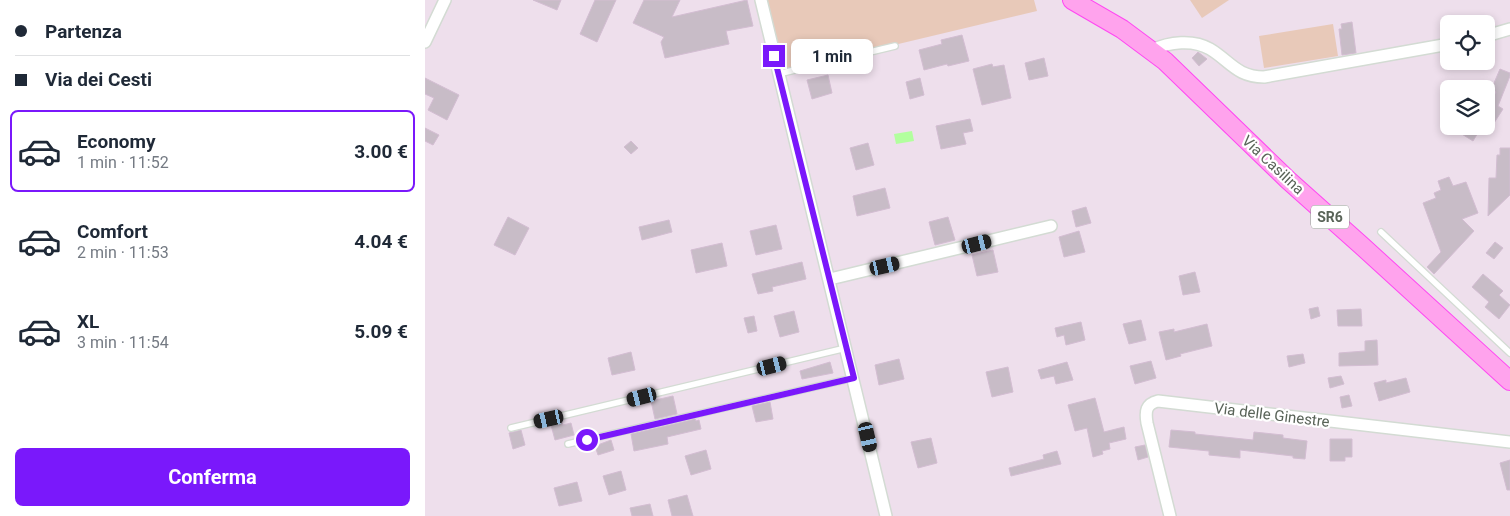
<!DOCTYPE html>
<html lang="it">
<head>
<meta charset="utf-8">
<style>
  body { margin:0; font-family:Roboto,sans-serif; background:#f2f2f3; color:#1f2937; height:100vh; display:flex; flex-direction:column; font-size:19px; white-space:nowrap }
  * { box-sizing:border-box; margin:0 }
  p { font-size:16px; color:#747a83 }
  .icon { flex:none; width:28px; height:28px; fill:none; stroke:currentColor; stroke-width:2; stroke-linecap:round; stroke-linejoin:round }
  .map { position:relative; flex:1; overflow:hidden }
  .side { display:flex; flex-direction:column; background:#fff; width:425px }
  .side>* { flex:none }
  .top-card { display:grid; align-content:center; height:110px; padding:0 15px; background:#fff }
  .tools { position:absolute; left:1015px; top:15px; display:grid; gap:10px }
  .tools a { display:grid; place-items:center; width:55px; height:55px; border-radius:8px; background:#fff; box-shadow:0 2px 8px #0003; font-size:25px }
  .end { position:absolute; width:22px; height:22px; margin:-11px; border:6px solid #7a18fb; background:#fff; box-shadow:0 0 0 2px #fff }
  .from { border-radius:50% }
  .bubble { position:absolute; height:35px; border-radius:8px; background:#fff; box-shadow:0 2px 8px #0003; font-size:16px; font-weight:700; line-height:35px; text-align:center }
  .car { position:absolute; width:15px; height:30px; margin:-15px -8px; border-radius:6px; box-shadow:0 0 4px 1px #0007; background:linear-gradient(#222 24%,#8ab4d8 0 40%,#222 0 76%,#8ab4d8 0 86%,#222 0) }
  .top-card b { display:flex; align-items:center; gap:18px; height:48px; font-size:19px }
  .top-card b+b { border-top:1px solid #e0e1e3 }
  .top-card i { width:12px; height:12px; background:#1f2937 }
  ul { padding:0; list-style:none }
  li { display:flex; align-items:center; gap:15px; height:82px; margin:0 10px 8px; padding:0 5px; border:2px solid transparent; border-radius:8px }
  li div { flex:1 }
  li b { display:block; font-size:19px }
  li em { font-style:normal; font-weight:700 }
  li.on { border-color:#7a18fb }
  li>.icon { width:45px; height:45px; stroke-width:1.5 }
  .cta { display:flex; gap:10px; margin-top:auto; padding:10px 15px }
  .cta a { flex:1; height:58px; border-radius:8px; background:#7a18fb; color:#fff; font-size:20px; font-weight:700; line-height:58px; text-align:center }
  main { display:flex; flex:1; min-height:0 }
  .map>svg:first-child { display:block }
  .green { fill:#e8c9b9 }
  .water { fill:#b2ff9e }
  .building { fill:#c8bcc7; stroke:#d3bdd2 }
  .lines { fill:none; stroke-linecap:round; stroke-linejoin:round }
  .lane-casing { stroke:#d3dbd3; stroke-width:8 }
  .street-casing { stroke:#d3dbd3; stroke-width:14 }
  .primary-casing { stroke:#ff47f2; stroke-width:20 }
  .lane { stroke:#fff; stroke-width:5.5 }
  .street { stroke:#fff; stroke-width:11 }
  .primary { stroke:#ffa3ed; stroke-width:18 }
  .route { stroke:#7a18fb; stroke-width:6 }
  .labels { text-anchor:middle; stroke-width:4.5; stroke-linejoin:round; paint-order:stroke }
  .shield { fill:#fff; stroke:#8b928a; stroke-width:1 }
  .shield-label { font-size:14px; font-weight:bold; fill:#596358 }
  .street-label { font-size:15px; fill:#596358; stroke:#fff }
</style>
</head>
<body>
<main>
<section class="side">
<div class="top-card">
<b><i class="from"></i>Partenza</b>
<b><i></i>Via dei Cesti</b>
</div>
<ul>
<li class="on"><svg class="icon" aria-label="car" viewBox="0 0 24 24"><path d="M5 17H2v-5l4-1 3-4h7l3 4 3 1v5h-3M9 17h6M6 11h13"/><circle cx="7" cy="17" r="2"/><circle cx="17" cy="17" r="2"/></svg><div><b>Economy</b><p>1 min · 11:52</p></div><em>3.00 €</em></li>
<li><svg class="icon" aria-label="car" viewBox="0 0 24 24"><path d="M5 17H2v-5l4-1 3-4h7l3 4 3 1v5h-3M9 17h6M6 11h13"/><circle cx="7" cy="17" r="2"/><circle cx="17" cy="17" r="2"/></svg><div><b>Comfort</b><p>2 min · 11:53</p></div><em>4.04 €</em></li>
<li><svg class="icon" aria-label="car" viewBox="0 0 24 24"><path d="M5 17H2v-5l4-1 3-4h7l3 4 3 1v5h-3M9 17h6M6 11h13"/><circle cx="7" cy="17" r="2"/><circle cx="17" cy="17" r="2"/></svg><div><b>XL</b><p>3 min · 11:54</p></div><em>5.09 €</em></li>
</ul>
<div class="cta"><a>Conferma</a></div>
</section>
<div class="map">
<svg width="1085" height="516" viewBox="0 0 1085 516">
  <rect width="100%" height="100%" fill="#eedfec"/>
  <path class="green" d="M341,0H609L612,11L360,71L358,70Z
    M765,0H804L777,18Z
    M908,24L913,56L839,68L834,36Z"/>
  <path class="water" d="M487,131L489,141L471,144L469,134Z"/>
  <path class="building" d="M108,0H136L132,10Z
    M170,0H191L172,42L155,34Z
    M219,0H255L247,17L322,0L328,26L301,31L304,44L240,58L236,42L239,37L208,23Z
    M927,22L931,53L917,55L914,29H917L916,24Z
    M537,35L544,61L523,66L522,64L499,70L494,50L517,44L516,40Z
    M773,52L782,59L774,66L767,58Z
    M619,58L623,76L604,80L600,63Z
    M567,64L568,67L579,65L586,98L557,105L548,69Z
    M1075,69L1085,73V76L1073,106L1078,109L1069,123L1061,118V108L1071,92L1066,90Z
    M403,75L407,93L387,99L382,80Z
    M0,78L34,95L22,120L3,110L9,98L0,94Z
    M495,78L499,95L485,99L481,82Z
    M545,119L548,131L538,133L541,144L516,149L511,126Z
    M1024,126H1057L1048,141Z
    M0,128L14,135L8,145L0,141Z
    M206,141L213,148L206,154L199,147Z
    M443,143L449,165L431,170L425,148Z
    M1075,148H1085V195L1063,216L1064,178H1071L1072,155H1075Z
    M1024,177L1028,186L1041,182L1053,213L1037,219L1049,231L1009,274L1002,267L1016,252L998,203L1011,198L1009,193L1016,190L1013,181Z
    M460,188L465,208L432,216L428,196Z
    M661,207L666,223L651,227L647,211Z
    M83,217L104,228L90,255L69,245Z
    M523,217L530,240L510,245L504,222Z
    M244,220L247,232L217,240L214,227Z
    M351,225L357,249L331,255L325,231Z
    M654,231L660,252L639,257L634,237Z
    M1070,242L1078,248L1069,259L1061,253Z
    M297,243L302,266L271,273L266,250Z
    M568,250L573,272L552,276L547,255Z
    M377,262L381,279L347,287L348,291L333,294L327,274Z
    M770,272L775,292L758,295L754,276Z
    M1058,274L1078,291L1074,295L1085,305L1074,319L1060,307L1064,302L1047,287Z
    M893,307L895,316L886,319L884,309Z
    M936,309L937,326H913L912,310Z
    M369,311L374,332L355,337L349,316Z
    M329,316L332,331L323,333L319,318Z
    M716,320L721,340L704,344L698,324Z
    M656,322L660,340L641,345L639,335L632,337L630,328Z
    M782,324L787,346L755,354L756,356L741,360L734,332L749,329V332Z
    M952,340L953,365L914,366V353L940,351V341Z
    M206,352L210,370L187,375L183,358Z
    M878,354L880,363L864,367L862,356Z
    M474,359L479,379L454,385L450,365Z
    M726,361L731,378L710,384L705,366Z
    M405,362L408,373L377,379L375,371Z
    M642,362L648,380L631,384L629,376L616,379L613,370Z
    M583,367L588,392L567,397L561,372Z
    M916,376L919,384L905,388L903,378Z
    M981,378L985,392L954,401L949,383L961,380V383Z
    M924,395L927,406L917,408L915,397Z
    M248,396L252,414L230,419L226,401Z
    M670,398L679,432L699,427L701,439L684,443L685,449L677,451L678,454L668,457L662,428L650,431L643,405Z
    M345,402L348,419L331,422L327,406Z
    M270,419L271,421L274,420L276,429L242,437L243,444L209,451L206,434Z
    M137,422L138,425L146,423L149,435L130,440L126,425Z
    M96,430L100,445L88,449L84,433Z
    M746,430L770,432V434L828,440L829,432L858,435V438L882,441L880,459L868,458V456L815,450V458L784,455V451L744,447Z
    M506,438L512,463L493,468L486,442Z
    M905,439H927V457H920V461H905Z
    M186,440L189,450L173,455L170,446Z
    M720,445L723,457L713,460L710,447Z
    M281,450L286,469L266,475L260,456Z
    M632,451L636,464L586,476L584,468L619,459L618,455Z
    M1085,460V490H1082L1075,463Z
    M196,471L201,490L184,495L178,476Z
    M152,482L157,501L134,506L129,488Z
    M262,495L268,516H247L243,500Z
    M225,504L228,516H207L205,508Z"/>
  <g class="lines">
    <g class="lane-casing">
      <path id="lane" d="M353,74L470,46
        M956,232L1085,353
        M86,428L421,348
        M143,444L428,378"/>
    </g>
    <g class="street-casing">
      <path id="street" d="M336,0L461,516
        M1061,36L1085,29
        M0,42L20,0
        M727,50C744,42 768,39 785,49C805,61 812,77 839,77L1024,44
        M405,279L626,226
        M745,516L722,423C720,411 721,404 733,401L1085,442"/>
    </g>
    <g class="primary-casing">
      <path id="primary" d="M647,0L697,29L740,61L863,180L937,246L1085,381"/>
    </g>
    <use href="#lane" class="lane"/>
    <use href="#street" class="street"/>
    <use href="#primary" class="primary"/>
  </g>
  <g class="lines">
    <path class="route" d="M162,440L429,378L349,56"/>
  </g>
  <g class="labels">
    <rect class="shield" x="886" y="205.5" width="38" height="23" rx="4"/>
    <g class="shield-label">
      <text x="905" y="222">SR6</text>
    </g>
    <g class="street-label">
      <text transform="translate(848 165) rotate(43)" y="5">Via Casilina</text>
      <text transform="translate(847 415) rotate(7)" y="5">Via delle Ginestre</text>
    </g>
  </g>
</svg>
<div class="tools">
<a><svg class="icon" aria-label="locate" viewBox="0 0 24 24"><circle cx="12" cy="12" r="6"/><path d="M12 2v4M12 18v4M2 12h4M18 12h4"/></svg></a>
<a><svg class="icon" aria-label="layers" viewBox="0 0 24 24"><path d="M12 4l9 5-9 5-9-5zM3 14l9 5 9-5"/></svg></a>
</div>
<i class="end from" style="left:162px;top:440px"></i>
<i class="end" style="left:349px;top:56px"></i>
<div class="bubble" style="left:366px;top:39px;width:82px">1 min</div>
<i class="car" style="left:552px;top:244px;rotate:76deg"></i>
<i class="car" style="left:460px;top:266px;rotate:77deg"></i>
<i class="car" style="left:347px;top:366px;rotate:76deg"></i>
<i class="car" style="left:217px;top:397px;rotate:256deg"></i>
<i class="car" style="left:124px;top:419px;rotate:257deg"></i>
<i class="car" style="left:443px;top:437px;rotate:167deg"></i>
</div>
</main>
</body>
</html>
